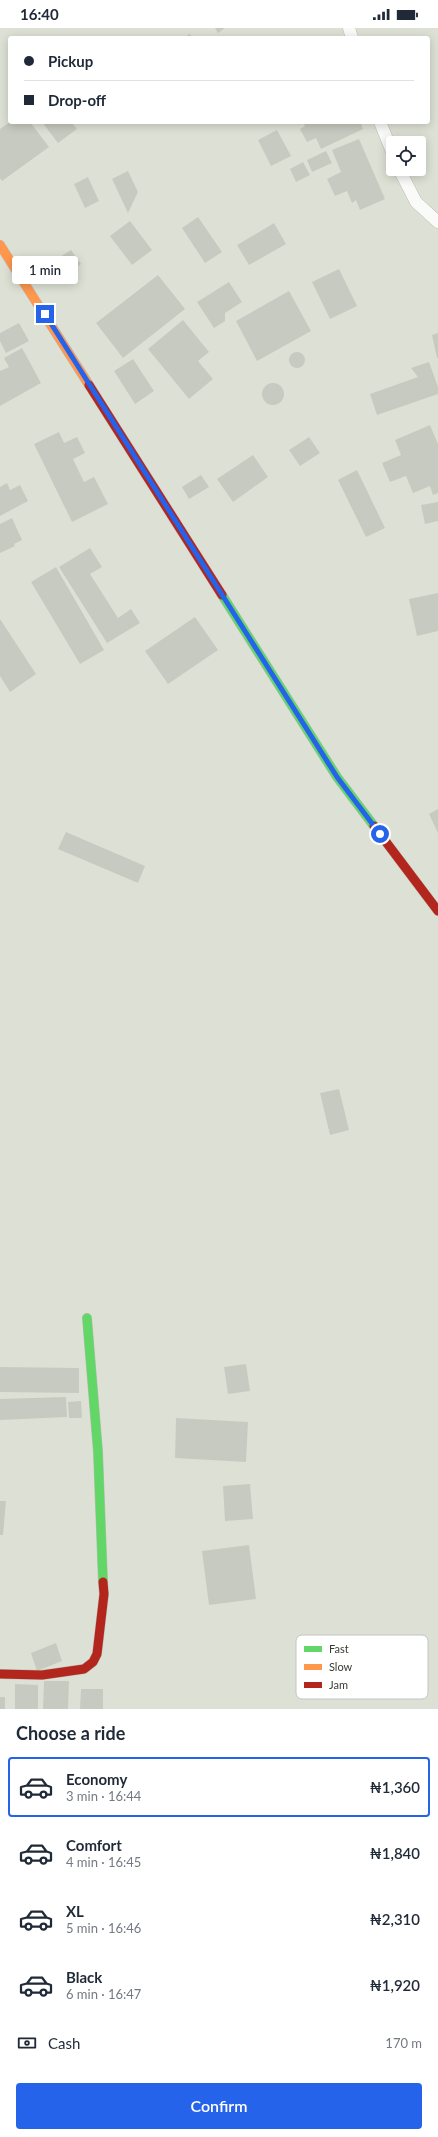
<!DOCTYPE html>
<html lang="en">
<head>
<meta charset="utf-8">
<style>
  body { margin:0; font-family:Lato,sans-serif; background:#f6f6f7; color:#1f2937; height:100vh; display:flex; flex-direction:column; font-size:15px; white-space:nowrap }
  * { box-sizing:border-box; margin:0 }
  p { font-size:13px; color:#747a83 }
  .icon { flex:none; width:22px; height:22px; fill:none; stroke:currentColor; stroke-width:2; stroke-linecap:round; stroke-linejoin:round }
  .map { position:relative; height:1681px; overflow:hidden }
  .side { display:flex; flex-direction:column; background:#fff; flex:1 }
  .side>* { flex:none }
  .banner { position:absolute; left:8px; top:8px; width:422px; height:88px; border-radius:4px; box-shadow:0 2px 10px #0003; display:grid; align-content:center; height:88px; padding:0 16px; background:#fff }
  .controls { position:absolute; left:386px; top:108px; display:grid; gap:8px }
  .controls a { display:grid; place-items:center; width:40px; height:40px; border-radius:4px; background:#fff; box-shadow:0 2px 10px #0003; font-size:20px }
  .end { position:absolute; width:18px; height:18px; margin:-9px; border:5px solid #2563eb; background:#fff; box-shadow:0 0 0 2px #fff }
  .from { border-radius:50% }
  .bubble { position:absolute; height:28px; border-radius:4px; background:#fff; box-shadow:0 2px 10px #0003; font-size:13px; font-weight:600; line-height:28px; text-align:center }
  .banner b { display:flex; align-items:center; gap:14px; height:38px; font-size:15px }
  .banner b+b { border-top:1px solid #e0e1e3 }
  .banner i { width:10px; height:10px; background:#1f2937 }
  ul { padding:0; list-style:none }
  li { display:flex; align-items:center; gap:12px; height:60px; margin:0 8px 6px; padding:0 8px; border:2px solid transparent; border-radius:4px }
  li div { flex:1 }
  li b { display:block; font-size:15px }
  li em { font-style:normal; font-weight:600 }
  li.active { border-color:#2563eb }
  li>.icon { width:36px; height:36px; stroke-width:1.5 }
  h2 { padding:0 16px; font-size:18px; line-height:48px }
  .pay { display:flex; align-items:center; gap:10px; height:44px; padding:0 16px; font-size:15px }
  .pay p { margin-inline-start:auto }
  .cta { display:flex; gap:8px; margin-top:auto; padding:8px 16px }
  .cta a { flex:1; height:46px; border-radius:4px; background:#2563eb; color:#fff; font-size:16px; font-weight:600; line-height:46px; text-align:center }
  .status { display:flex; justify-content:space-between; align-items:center; height:28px; padding:0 20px; background:#fff; direction:ltr }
  .status svg { height:11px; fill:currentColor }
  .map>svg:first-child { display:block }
  .building { fill:#c7cac0 }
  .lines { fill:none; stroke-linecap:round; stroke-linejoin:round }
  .lane-casing { stroke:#bbbeb4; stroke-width:13 }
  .fast-casing { stroke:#bbbeb4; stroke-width:10 }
  .slow-casing { stroke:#bbbeb4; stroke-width:10 }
  .jam-casing { stroke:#bbbeb4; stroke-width:10 }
  .lane { stroke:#fafaf9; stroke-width:12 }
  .fast { stroke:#63d668; stroke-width:9 }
  .slow { stroke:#ff974d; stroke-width:9 }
  .jam { stroke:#b3261e; stroke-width:9 }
  .route { stroke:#2563eb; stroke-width:5 }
  .key { fill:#fff; stroke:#c3c4c2; stroke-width:1 }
  .key-label { font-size:11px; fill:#383b32 }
</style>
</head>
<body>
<div class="status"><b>16:40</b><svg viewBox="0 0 49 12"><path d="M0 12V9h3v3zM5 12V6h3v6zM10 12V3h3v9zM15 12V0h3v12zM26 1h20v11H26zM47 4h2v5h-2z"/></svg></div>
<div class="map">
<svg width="438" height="1681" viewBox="0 0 438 1681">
  <rect width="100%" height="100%" fill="#dde1d5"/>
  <path class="building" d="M215,0H225L218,5Z
    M190,6L192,10H183Z
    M10,94H30L49,119L2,153L0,150V101Z
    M42,94H71L77,101L58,115Z
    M303,94H360L363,101L321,121L316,110L307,114L300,101L305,98Z
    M277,102L291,128L271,138L258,112Z
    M359,111L385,171L360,182L356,172L352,175L347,163L335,168L327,151L341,144L332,122Z
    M326,123L332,135L312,144L307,132Z
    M303,134L310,147L296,154L290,141Z
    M128,143L138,164L128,185L112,151Z
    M88,149L99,173L85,180L74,156Z
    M198,189L222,224L205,235L182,200Z
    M130,193L152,222L132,237L110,208Z
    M274,195L286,216L249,237L237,217Z
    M71,222L81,236L71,244L60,229Z
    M339,241L357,278L330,291L312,254Z
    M158,247L185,281L123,330L96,295Z
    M229,254L242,274L225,285V293L214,300L197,274Z
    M289,263L311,303L257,333L236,293Z
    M183,292L209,324L198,333L213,351L189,371L148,321Z
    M19,295L29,313L6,325L0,313V305Z
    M438,305V330H437L432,307Z
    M22,320L41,355L0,378V343L9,339L4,330Z
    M289 332a8 8 0 1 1 16 0a8 8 0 1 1-16 0Z
    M133,331L154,363L135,376L114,343Z
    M429,334L438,359V366L377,387L370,366L418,349L411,340Z
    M262 366a11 11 0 1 1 22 0a11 11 0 1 1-22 0Z
    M430,397L438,416V465L433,467L430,458L413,465L406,448L390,454L382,435L401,427L395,412Z
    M59,404L64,415L77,409L85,425L73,431L84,454L94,449L108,476L72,494L34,416Z
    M309,409L320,425L300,438L289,422Z
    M253,427L268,449L233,474L217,451Z
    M357,442L385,500L366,509L338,452Z
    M201,447L209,459L189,471L182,459Z
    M7,455L10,462L20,457L28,473L0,488V459Z
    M438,474V493L425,496L421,477Z
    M12,490L22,512L14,516L15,518L0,525V496Z
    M90,520L102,539L90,546L118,590L131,581L140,595L107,615L59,539Z
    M56,539L104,622L80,636L31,554Z
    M438,565V603L417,608L409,571Z
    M195,589L218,622L168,656L145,623Z
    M0,591L36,646L10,664L0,648Z
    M438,781V805L429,786Z
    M66,804L145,838L138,855L58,821Z
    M339,1061L349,1102L330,1107L320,1065Z
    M246,1336L250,1363L228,1366L224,1339Z
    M0,1339L79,1340V1365L0,1364Z
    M66,1369L67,1389L0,1392V1371Z
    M81,1373L82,1390H69L68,1374Z
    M176,1390L248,1394L246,1434L175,1430Z
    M250,1456L253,1491L225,1493L223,1458Z
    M0,1473H6L3,1507H0Z
    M249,1517L256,1571L209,1577L202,1523Z
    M56,1615L62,1633L37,1643L31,1625Z
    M44,1653H69L68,1681H43Z
    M15,1656L38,1657V1681H15Z
    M81,1661H103V1681H80Z
    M0,1669H5V1681H0Z"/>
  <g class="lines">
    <g class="lane-casing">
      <path id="lane" d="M349,0L352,10
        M380,94L393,126
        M399,141L416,174L438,194"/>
    </g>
    <g class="fast-casing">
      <path id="fast" d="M222,567L337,749L374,798
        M87,1290L98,1424L103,1554"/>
    </g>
    <g class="slow-casing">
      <path id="slow" d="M0,217L89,357"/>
    </g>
    <g class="jam-casing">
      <path id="jam" d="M89,357L222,567
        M374,798L438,883
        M0,1646L42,1647L84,1641L93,1634L97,1626L104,1566L103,1554"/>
    </g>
    <use href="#lane" class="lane"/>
    <use href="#fast" class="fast"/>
    <use href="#slow" class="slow"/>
    <use href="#jam" class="jam"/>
  </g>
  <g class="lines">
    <path class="route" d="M45,286L337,749L380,806"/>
  </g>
  <rect x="296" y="1607" width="132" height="64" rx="6" class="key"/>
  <rect x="304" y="1618" width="18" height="6" fill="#63d668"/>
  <rect x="304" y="1636" width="18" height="6" fill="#ff974d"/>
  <rect x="304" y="1654" width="18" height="6" fill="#b3261e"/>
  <g class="key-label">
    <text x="329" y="1625">Fast</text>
    <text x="329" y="1643">Slow</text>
    <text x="329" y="1661">Jam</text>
  </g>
</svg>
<div class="controls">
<a><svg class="icon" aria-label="locate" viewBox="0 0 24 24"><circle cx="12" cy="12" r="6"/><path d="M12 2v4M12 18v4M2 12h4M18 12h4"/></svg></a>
</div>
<i class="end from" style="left:380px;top:806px"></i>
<i class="end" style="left:45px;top:286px"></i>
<div class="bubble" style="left:12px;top:228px;width:66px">1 min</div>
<div class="banner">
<b><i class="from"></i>Pickup</b>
<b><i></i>Drop-off</b>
</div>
</div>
<section class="side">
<h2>Choose a ride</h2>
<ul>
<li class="active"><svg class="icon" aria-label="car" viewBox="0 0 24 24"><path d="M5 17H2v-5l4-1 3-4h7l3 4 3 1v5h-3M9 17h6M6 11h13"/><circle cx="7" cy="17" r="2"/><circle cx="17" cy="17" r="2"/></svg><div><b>Economy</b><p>3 min · 16:44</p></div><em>₦1,360</em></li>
<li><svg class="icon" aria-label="car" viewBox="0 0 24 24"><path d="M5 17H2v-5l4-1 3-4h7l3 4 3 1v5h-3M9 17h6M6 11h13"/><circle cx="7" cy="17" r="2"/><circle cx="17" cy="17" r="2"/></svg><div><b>Comfort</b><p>4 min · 16:45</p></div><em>₦1,840</em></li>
<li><svg class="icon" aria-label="car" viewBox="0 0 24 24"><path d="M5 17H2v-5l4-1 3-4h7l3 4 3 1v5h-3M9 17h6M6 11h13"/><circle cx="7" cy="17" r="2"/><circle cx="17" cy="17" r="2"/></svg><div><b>XL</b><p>5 min · 16:46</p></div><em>₦2,310</em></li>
<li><svg class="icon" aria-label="car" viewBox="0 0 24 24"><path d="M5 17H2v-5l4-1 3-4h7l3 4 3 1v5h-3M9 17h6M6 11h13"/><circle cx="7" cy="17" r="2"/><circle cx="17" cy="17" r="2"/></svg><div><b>Black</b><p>6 min · 16:47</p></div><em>₦1,920</em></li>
</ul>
<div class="pay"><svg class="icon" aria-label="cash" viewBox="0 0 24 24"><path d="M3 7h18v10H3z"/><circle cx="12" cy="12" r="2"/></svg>Cash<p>170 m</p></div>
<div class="cta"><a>Confirm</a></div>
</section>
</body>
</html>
